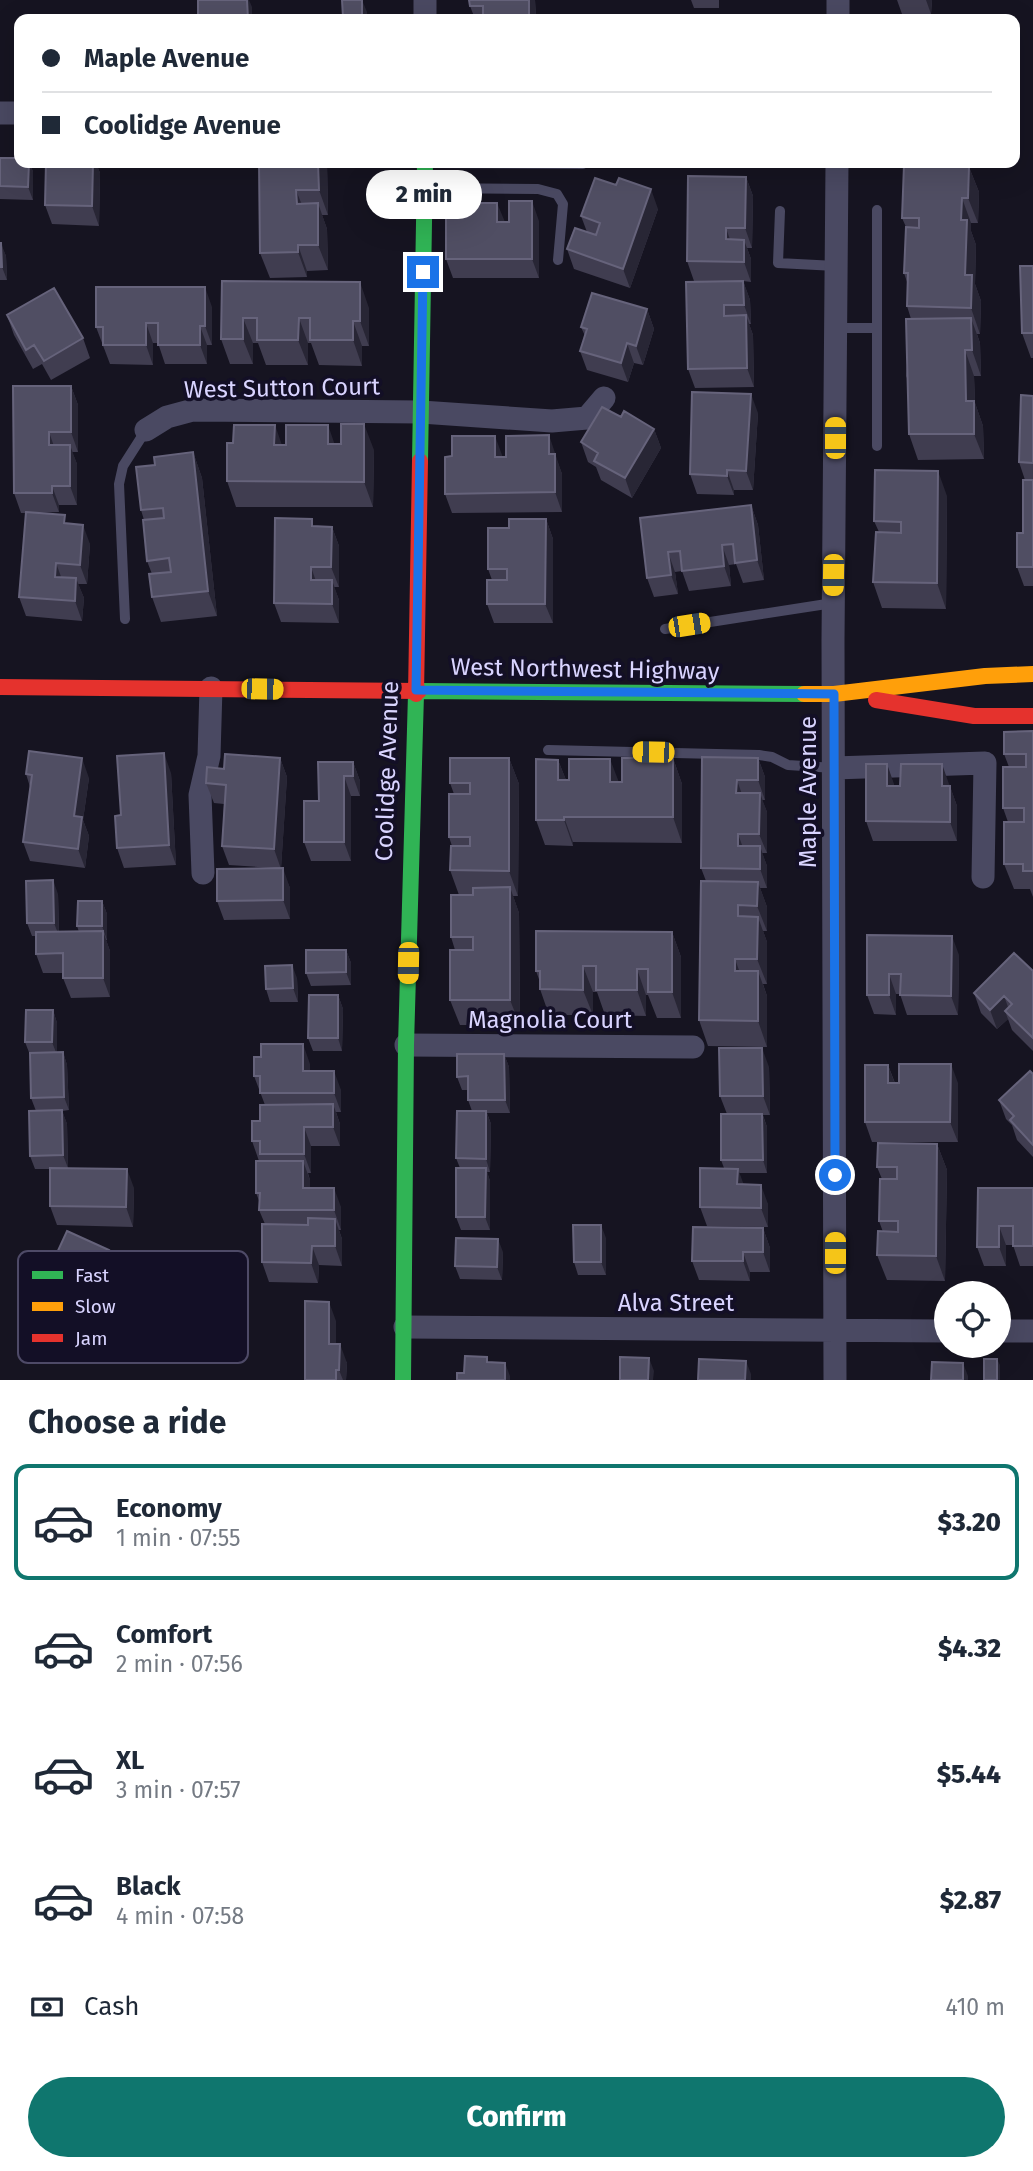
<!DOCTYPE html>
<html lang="en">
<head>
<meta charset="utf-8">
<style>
  body { margin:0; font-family:"Fira Sans",sans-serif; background:#f2f2f3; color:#1f2937; height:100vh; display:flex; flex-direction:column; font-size:26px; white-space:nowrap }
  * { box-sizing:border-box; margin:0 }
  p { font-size:23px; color:#747a83 }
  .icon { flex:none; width:38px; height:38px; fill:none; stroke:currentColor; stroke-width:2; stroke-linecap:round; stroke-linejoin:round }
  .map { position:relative; height:1380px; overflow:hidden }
  .details { display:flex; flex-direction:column; background:#fff; flex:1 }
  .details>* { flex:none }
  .hud { position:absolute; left:14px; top:14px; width:1006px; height:154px; border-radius:14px; box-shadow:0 7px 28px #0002; display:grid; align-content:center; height:154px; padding:0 28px; background:#fff }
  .controls { position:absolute; left:934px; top:1281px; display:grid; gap:14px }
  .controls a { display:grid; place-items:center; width:77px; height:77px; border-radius:50%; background:#fff; box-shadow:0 7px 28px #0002; font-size:35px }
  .end { position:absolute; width:32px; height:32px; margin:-16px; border:9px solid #1a73e8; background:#fff; box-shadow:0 0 0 4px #fff }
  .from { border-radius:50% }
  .bubble { position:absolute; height:49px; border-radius:24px; background:#fff; box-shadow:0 7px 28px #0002; font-size:23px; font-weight:800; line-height:49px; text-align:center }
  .car { position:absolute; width:21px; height:42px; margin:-21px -10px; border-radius:9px; box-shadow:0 0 5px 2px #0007; background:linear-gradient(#f5c518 24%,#345 0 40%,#f5c518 0 76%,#345 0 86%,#f5c518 0) }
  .hud b { display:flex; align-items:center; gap:24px; height:66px; font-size:26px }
  .hud b+b { border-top:2px solid #e0e1e3 }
  .hud i { width:18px; height:18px; background:#1f2937 }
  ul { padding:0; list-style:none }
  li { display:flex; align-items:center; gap:21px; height:116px; margin:0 14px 10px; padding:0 14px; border:4px solid transparent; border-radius:14px }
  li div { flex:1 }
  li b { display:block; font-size:26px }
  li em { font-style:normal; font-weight:800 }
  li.current { border-color:#0f766e }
  li>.icon { width:63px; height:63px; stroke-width:1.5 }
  h2 { padding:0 28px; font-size:32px; line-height:84px }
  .pay { display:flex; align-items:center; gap:18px; height:77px; padding:0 28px; font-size:26px }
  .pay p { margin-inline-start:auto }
  .button { display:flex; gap:14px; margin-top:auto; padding:14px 28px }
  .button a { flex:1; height:80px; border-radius:42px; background:#0f766e; color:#fff; font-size:28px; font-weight:800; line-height:80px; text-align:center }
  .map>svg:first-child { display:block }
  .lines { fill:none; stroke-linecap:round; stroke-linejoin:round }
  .lane { stroke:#4a4962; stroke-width:10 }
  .street { stroke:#4a4962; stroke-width:23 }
  .fast { stroke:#30b455; stroke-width:16 }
  .slow { stroke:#ff9f0a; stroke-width:16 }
  .jam { stroke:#e5322d; stroke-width:16 }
  .wall { fill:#403d50 }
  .shaded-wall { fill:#282635 }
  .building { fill:#504e63; stroke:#66637b; stroke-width:2 }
  .route { stroke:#1a73e8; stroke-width:9 }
  .labels { text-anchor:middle; stroke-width:7; stroke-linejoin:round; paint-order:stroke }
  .street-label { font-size:24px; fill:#d9d4ff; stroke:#130f26 }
  .key { fill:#130f26; stroke:#4e4a67; stroke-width:2 }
  .key-label { font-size:19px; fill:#d9d4ff }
</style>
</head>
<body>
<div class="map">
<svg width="1033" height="1380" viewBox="0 0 1033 1380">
  <rect width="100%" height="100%" fill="#161421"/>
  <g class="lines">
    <path class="lane" d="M428,163L583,164
      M427,188L538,189L557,194L563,204L558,260
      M780,211L778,263L836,266
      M836,328H877V210
      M877,328V446
      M125,619L119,484L123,466L146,430
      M665,629L833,603
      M548,750L759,755L772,757L788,765L834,768"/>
    <path class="street" d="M425,0V19
      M838,19V0
      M0,113H19
      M146,430L167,417L193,410L421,412L552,421L587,418L604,398
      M834,768L985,763L983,877
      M203,873L200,795L209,756L211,688
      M406,1045L693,1047
      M405,1327L947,1331
      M999,1331H1033
      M835,1380L833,640L837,163"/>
    <path class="fast" d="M420,461L425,163
      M419,691L804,694
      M403,1380L406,1045L416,694"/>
    <path class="slow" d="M804,694H834L985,676L1033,674"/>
    <path class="jam" d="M0,687L419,691
      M416,694L420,461
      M876,700L974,716H1033"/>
  </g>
  <path class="wall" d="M469,0H535L536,19H475L470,6Z
    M691,0H719V8H694Z
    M897,0H932L931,14H902Z
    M0,158L19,163H30L33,172V200L0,199Z
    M46,163H96L100,173L99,226L52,224L45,205Z
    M259,163H327L328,215H322L327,229L328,270L307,271V277L270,278L260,253Z
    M713,163H760V168L714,167Z
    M909,163H939V166L969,167L979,192L978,223H971V231L976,245L975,284L981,301L980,334H977L980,343L981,376H974L975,403L983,426L984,459L918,460L909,434L908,380L906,376L911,319L907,306V282L904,273L906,227L902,218L910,165Z
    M746,177L753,196L752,248H747L751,259V282L743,281L750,300L751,324H749L753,335L754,387L695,388L688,369L718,281H694L687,261Z
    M480,199L481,203L505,222L539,221V278H453L446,259Z
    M658,209L630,288L574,269L567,249L587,232L581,216Z
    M0,243L6,256L7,280H0Z
    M1033,266V358H1031L1022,333Z
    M222,281L369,308V346H362V366L319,365L311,343H308V365H266L258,343H253V364H230L221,339Z
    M212,307V345H207V364H165L158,343H153V365L110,364L96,327Z
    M647,309L654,329L643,365L634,363L628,382L587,370L580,351L585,336L581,327Z
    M7,315L83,338L90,358L51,380L42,364L33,369L14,335Z
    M71,386L78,405V452H72L77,464V505H59V512L31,513L68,524L90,544L87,584H78L84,598L82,621L26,616L19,597L26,513H21L14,493Z
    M1033,396V586H1024L1017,567L1023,533L1025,480L1019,462Z
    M758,413L753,490H734V495L697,494L690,474Z
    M621,417L654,429L661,448L632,498L601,480L596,467L588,462L581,442Z
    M341,444L374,450L373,507H236L227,481L282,445Z
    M193,452L202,478L217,616L161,622L152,597V574L147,561L144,520L141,510L155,465Z
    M502,455V457L556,455V458L562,474V512L452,513L445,494L452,456Z
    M947,496L946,609L882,608L873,582L879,532L874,521Z
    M751,505L758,525L764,580L743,583L736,564L729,565L731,586L689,591L682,571L675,572L678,594L654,597L647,578L640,518Z
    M546,519L553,539V623H494L487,604L492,580L488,569Z
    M315,527H332L339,546V587H334L339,600V623L281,622L274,603Z
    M1033,731V897L1030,889H1014L1004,864L1008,822L1003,808L1009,767L1004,754Z
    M702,757L758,758L765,777V800H762L767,812V853H762L767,866V888H760L767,907V931H763L767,942V984H763L767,996V1047L708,1046L699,1020L706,881L701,868Z
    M280,758L287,777L281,868L290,888V919L224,920L217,901L274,868L229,865L222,846L224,804L214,803L206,783Z
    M509,758L519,784L518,896H513L519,913L520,1025H460L450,1000L455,950L451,937L459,895L450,870L452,846L449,837L454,794L450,783Z
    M673,758L682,784V843L573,842V846L545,845L536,820L558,760L566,780L622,782Z
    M353,762L360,781V796H351V861H311L304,842Z
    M887,764L894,786L949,784L957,806V841H873L866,821Z
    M171,773L176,865L124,868L117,848L121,815Z
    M26,774L89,778L83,820L89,836L85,868L30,861L23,842L30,787Z
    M58,894L59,932H79L77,926L102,901L107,914V940H106L110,951V997L71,998L63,978V973H43L36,954V936H32L27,923Z
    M672,932L681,957V1018H657L648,995H646V1016L605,1015L597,992H593V1015H549L540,989V982L536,971Z
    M867,935L959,955L958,1015H907L900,994H896V1015L874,1014L867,995Z
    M346,950L351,963V985L311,986L306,973Z
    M1033,971V1051L1012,1030L1008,1019L997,1029L981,1013L974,993Z
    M297,978L298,1002H270L266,989Z
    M338,995L343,1009L342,1051H313L308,1038Z
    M53,1010L57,1023V1052H63L67,1065L69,1110L62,1111L67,1124L68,1168L134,1188L133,1227L57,1225L50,1206V1169H35L30,1156L36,1111L31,1098L30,1055L25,1042Z
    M504,1054L509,1067L510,1113H487L491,1124L490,1172H487L490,1181V1230H461L456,1217L460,1168L456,1158L472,1111L468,1100V1090H462L457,1077Z
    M310,1064V1071L341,1090V1112H336L340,1124V1146H311V1173H308L310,1180V1188L341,1207V1230H339L342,1239V1266L319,1265L318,1283L269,1282L262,1262L265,1224L259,1210L260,1203L256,1193L259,1161L252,1141L260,1121L265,1105L254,1076Z
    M888,1065L895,1083H958V1142H872L865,1122Z
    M769,1067L770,1115H763L767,1127V1173H739L743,1185L768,1204V1227L707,1226L700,1207L724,1168L721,1160L727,1114L720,1096Z
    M1033,1074V1157L1017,1140L1012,1125L1006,1119L999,1100Z
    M937,1144L947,1170L945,1281L887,1280L877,1255L883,1232L879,1221L882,1179L877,1167Z
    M1033,1188V1266H1020L1013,1245H1006V1266H984L977,1247Z
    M763,1228L770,1248V1272H750V1281L699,1280L692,1261Z
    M606,1238V1275H578L574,1262Z
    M503,1252L502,1280L460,1279L455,1266Z
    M56,1255L114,1263L103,1287L61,1268Z
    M336,1321V1344L347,1363L346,1380H305Z"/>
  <path class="shaded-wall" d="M247,0H249L252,7V19H248Z
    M362,0L367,12V19H362Z
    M529,0H535L536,19H529Z
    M926,0H932L931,14Z
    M29,163H30L33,172V200L28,187Z
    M93,163H96L100,173L99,226L92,206Z
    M318,163H327V164L328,215L319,190Z
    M969,167L979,192L978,223L968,198Z
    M746,177L753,196L752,248L745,228Z
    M651,189L658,209L630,288L623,269Z
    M296,190L306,215L297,204Z
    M962,198L971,223V231L976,245L975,284L981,301L980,334L971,308L965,275L961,220Z
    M532,201L539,221V278L532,259Z
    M318,203L327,229L328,270L318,245Z
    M497,203L505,222H497Z
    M726,228L733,248L726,239Z
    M744,240L751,259V282L744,262Z
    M1,243L6,256L7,280L2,267Z
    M298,245L307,271V277L298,252Z
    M743,281L750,300L751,324L744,305Z
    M360,282L369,308V346L360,321Z
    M205,287L212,307V345L205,326Z
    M647,309L654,329L643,365L636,346Z
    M746,315L753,335L754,387L747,368Z
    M243,318L253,343V364L243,339Z
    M299,318L308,343V365L298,340Z
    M971,318L980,343L981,376L972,350Z
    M353,321L362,346V366L353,340Z
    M146,323L153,343V365L146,345Z
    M200,326L207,345V364L200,345Z
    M627,343L634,363L628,382L621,363Z
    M965,350L974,376L975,403L983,426L984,459L974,434L966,401Z
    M71,386L78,405V452L71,432Z
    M751,394L758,413L753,490L746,471Z
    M364,424L374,450L373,507L364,482Z
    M275,425L284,451L274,445Z
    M328,425L337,451L328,444Z
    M654,429L661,448L632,498L625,478Z
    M49,432L56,452L49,445Z
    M549,435L562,474V512L555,492L549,454Z
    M495,436L502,455V476L495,457Z
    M70,445L77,464V505L70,486Z
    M193,452L202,478L217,616L208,591Z
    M727,470L734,490V495L727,476Z
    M938,471L947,496L946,609L937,583Z
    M52,486L59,505V512L52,493Z
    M751,505L758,525L764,580L757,560Z
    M546,519L553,539V623L545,604Z
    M83,525L90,544L87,584L80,565Z
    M332,527L339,546V587L331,567Z
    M722,545L729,565L731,586L724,566Z
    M668,552L675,572L678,594L671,575Z
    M56,563L63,582L55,577Z
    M311,567L318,587L311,580Z
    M76,578L84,598L82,621L75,601Z
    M332,580L339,600V623L332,604Z
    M164,753L171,773L176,865L169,845Z
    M82,758L89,778L83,820L89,836L85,868L78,849L74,816Z
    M280,758L287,777L281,869L274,849Z
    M509,758L519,784L518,896L509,871Z
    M673,758L682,784V843L673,817Z
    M758,758L765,777V800L758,780Z
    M610,759L620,785L610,782Z
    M558,760L568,785L558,780Z
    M353,762L360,781V796L353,776Z
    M887,764L894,784V805L887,786Z
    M942,764L949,784V806L942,786Z
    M344,776L351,796V861L344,842Z
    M737,780L744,800L736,793Z
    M950,786L957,806V841L950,822Z
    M760,793L767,812V853L759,834Z
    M564,817L573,842V846L564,820Z
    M738,834L745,853L738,846Z
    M760,846L767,866V888L760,869Z
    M283,868L290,888V919L283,900Z
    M53,880L58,894L59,936L54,923Z
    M758,882L767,907V931L757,906Z
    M510,887L519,913L520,1025L510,1000Z
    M102,901L107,914V940L102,926Z
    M758,917L767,942V984L757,959Z
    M103,931L110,951V997L103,978Z
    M672,932L681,957V1018L672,992Z
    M952,936L959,955L958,1015L951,996Z
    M346,950L351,963V985L346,972Z
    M735,959L744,984L735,971Z
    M292,965L297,978L298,1002L293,988Z
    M583,966L593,992V1015L583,990Z
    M637,969L646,995V1016L637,990Z
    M758,971L767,996V1047L758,1021Z
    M889,974L896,994V1015L889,995Z
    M338,995L343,1009L342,1051L338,1038Z
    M1004,996L1011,1015L1005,1011L1008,1019L997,1029L990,1010Z
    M53,1010L57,1023V1055L52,1042Z
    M303,1044L310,1064V1090L303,1071Z
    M762,1048L769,1067L770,1115L763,1096Z
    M63,1052L67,1065L69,1110L64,1097Z
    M504,1054L509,1067L510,1113L505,1100Z
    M951,1064L958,1083V1142L950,1122Z
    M888,1065L895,1084L888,1083Z
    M334,1071L341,1090V1112L334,1093Z
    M333,1104L340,1124V1146L333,1127Z
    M62,1110L67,1124L68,1168L63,1155Z
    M486,1111L491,1124L490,1172L486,1159Z
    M762,1114L767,1127V1173L763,1160Z
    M304,1127L311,1146V1173L304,1154Z
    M937,1144L947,1170L945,1281L936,1256Z
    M303,1161L310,1180V1207L303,1188Z
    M486,1168L490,1181V1230L485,1217Z
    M127,1169L134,1188L133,1227L126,1207Z
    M738,1169L745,1188L737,1184Z
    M761,1185L768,1204V1227L761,1208Z
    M334,1188L341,1207V1230L334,1210Z
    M335,1219L342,1239V1266L335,1246Z
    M601,1225L606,1238V1275L601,1262Z
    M999,1226L1006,1245V1266L999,1247Z
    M763,1228L770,1248V1272L763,1252Z
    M498,1239L503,1252L502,1280L497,1267Z
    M312,1246L319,1265L318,1283L311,1263Z
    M109,1250L114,1263L103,1287L98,1274Z
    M743,1252L750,1272V1281L743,1261Z
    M329,1302L336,1321V1363L329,1344Z
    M340,1344L347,1363L346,1380H343L339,1370Z
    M649,1358L654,1371L653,1380H648Z
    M997,1359L1000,1365V1380H997Z
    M746,1361L751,1374V1380H745Z
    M505,1363L510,1376V1380H505Z
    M963,1363L968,1376V1380H963Z"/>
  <path class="building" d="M198,0H247L248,19H198Z
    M342,0H362V19H331V17H343Z
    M469,0H529V19H483V6H470Z
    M0,158H19V163H29L28,187L0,186Z
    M46,163H93L92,206L45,205Z
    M259,163H318L319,190H296L297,204L318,203V245H298V252L260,253Z
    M904,165L969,167L968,198H962L961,220H967L965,275H972L971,308L907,306L908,273H904L906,227L919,228V218H902Z
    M688,176L746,177L745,228H726V239L744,240V262L687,261Z
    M595,178L616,185L619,178L651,189L623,269L567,249L575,228L596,235L600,223L581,216Z
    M446,199H480V203H497V222H509V201H532V259H446Z
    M0,243H1L2,267H0Z
    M1020,266H1033V333H1022Z
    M222,281L360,282V321H353V340H310V318H299L298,340H257V318H243V339H221Z
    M743,281L744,305H724V316L746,315L747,368L688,369L686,282Z
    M96,287H205V326H200V345H158V323H146V345H103V327H96Z
    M54,288L83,338L44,361L34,345L26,350L7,315Z
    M592,293L647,309L636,346L627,343L621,363L580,351L587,329L581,327Z
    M971,318L972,350H965L966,401H974V434H909L906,319Z
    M13,386H71V432H49V445H70V486H52V493H14Z
    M692,392L751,394L746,471L727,470V476L690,474Z
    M1021,395L1033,396V463L1019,462Z
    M602,407L621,417L624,411L654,429L625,478L594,461L598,453L581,442Z
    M341,424H364V482L227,481V443H233L234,425H275L274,445H286V425H328V444H341Z
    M549,435V454H555V492L445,494V457L452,456V436H495V457H506V436Z
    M193,452L208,591L152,597L149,574L171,572L169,558L147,561L143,520L164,518L163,508L141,510L136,467L155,465L154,457Z
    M875,470L938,471L937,583L873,582L876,532L901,533V522L874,521Z
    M1023,480H1033V567H1017V533H1023Z
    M751,505L757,560L735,563L733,544L722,545L724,566L682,571L680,551L668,552L671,575L647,578L640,518Z
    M26,512L65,515L64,523L83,525L80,565L56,563L55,577L76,578L75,601L19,597Z
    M275,518L312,519V526L332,527L331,567H311V580H332V604L274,603Z
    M509,519H546L545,604H487V580H507V569H488V528H509Z
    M1033,731V871H1023V864H1004V822H1024V808H1003V767H1026V754H1004V732Z
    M29,751L82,758L74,816L82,817L78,849L23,842L32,775L26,774Z
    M164,753L169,845L117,848L115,816L121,815L117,756Z
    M225,754L280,758L274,849L222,846L226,785L206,783L207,767L224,769Z
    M702,757L758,758V780H737L736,793H760L759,834H738V846H760V869L701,868Z
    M450,758H509V871L450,870L451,846H470V837H449V794H470V783H450Z
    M622,758H673V817H564V820H536V759L558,760V780H569V759H610V782H622Z
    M318,762H353V776H344V842H304V801H319Z
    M866,764H887V786H900L901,764H942V786H950V822L866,821Z
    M283,868V900L217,901V869Z
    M53,880L54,923H27L26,881Z
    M701,881L758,882L757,906L738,905V916L758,917L757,959H735V971H758V1021L699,1020Z
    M510,887V1000H450V950H473V937H451V895H473V888Z
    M78,901H102V926H77Z
    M103,931V978H63V953L36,954V932Z
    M536,931L672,932V992H648V969H637V990H596V966H583V990L540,989V971H536Z
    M867,935L952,936L951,996L900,995L901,974H889V995H867Z
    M306,950H346V972L306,973Z
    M1014,953L1033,971V1038L1005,1011L1012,1004L1004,996L990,1010L974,993Z
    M292,965L293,988L266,989L265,966Z
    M309,995H338V1038H308Z
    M26,1010H53L52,1042H25Z
    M261,1044H303V1071H334V1093H260V1076H254V1057H261Z
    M719,1048H762L763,1096H720Z
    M63,1052L64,1097L31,1098L30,1053Z
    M457,1054H504L505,1100H468V1076L457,1077Z
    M899,1064H951L950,1122H865V1065H888V1083H899Z
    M1030,1071L1033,1074V1145L1010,1120L1014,1116L999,1100Z
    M333,1104V1127H304V1154H260V1141H252V1121H260V1105Z
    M62,1110L63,1155L30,1156L29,1111Z
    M457,1111H486V1159L456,1158Z
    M721,1114H762L763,1160H721Z
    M878,1143L937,1144L936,1256L877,1255L878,1231L898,1232V1221H879L880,1179H897V1167H877Z
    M256,1161H303V1188H334V1210H259L260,1193H256Z
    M50,1168L127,1169L126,1207L50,1206Z
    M456,1168H486L485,1217H456Z
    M700,1168L738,1169L737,1184L761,1185V1208L700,1207Z
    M978,1188H1033V1246H1013V1226H999V1247H977Z
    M308,1218L335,1219V1246H312L311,1263L262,1262V1224L308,1225Z
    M573,1225H601V1262H574Z
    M693,1227L763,1228V1252H743V1261H692Z
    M67,1231L109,1250L98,1274L56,1255Z
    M456,1238L498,1239L497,1267L455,1266Z
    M305,1301L329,1302V1344H340L339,1370H336V1380H305Z
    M465,1356L487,1357V1362L505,1363V1380H457V1373H464Z
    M620,1357L649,1358L648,1380H620Z
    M699,1359L746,1361L745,1380H698Z
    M984,1359H997V1380H984Z
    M932,1362L963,1363V1380H931Z"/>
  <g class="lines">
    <path class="route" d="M423,272L416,690L834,694L835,1175"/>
  </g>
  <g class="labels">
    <g class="street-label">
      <text transform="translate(282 388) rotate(-1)" y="8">West Sutton Court</text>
      <text transform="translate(585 669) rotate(1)" y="8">West Northwest Highway</text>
      <text transform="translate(387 771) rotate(-88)" y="8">Coolidge Avenue</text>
      <text transform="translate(808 792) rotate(-90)" y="8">Maple Avenue</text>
      <text x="550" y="1028">Magnolia Court</text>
      <text x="676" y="1311">Alva Street</text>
    </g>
  </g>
  <rect x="18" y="1251" width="230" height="112" rx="10" class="key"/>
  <rect x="32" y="1271" width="31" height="8" fill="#30b455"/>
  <rect x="32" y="1302" width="31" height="9" fill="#ff9f0a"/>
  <rect x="32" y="1334" width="31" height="8" fill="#e5322d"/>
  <g class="key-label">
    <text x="75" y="1282">Fast</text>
    <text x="75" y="1313">Slow</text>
    <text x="75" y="1345">Jam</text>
  </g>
</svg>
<div class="controls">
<a><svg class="icon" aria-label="locate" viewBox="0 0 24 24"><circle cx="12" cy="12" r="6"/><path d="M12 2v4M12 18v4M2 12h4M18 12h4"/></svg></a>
</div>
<i class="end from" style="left:835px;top:1175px"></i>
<i class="end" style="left:423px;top:272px"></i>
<div class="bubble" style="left:366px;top:170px;width:116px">2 min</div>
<i class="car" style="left:835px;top:438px;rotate:0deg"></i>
<i class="car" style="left:833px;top:575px;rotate:181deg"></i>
<i class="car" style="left:689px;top:625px;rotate:81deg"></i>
<i class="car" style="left:262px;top:689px;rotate:91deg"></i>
<i class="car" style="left:653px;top:752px;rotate:271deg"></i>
<i class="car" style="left:408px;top:963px;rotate:181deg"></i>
<i class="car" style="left:835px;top:1253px;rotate:0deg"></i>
<div class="hud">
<b><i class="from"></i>Maple Avenue</b>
<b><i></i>Coolidge Avenue</b>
</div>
</div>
<section class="details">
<h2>Choose a ride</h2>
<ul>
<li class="current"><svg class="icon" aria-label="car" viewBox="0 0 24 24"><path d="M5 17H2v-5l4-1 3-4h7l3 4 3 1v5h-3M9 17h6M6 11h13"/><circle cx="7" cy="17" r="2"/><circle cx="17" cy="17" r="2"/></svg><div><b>Economy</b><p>1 min · 07:55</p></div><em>$3.20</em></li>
<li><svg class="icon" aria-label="car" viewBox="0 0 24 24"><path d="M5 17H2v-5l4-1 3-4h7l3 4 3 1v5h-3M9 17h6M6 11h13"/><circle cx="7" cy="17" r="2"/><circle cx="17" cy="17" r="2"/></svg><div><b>Comfort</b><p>2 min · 07:56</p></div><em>$4.32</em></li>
<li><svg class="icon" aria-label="car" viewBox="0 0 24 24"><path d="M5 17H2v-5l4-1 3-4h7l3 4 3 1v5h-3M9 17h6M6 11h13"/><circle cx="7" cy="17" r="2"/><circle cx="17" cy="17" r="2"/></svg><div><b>XL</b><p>3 min · 07:57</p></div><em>$5.44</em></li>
<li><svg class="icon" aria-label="car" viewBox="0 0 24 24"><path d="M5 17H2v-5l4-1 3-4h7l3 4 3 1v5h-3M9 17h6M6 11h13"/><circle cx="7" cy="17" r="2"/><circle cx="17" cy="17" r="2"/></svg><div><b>Black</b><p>4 min · 07:58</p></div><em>$2.87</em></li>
</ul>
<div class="pay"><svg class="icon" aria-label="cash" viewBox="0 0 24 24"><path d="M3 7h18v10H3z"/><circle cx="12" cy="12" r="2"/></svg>Cash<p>410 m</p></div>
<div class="button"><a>Confirm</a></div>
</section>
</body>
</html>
